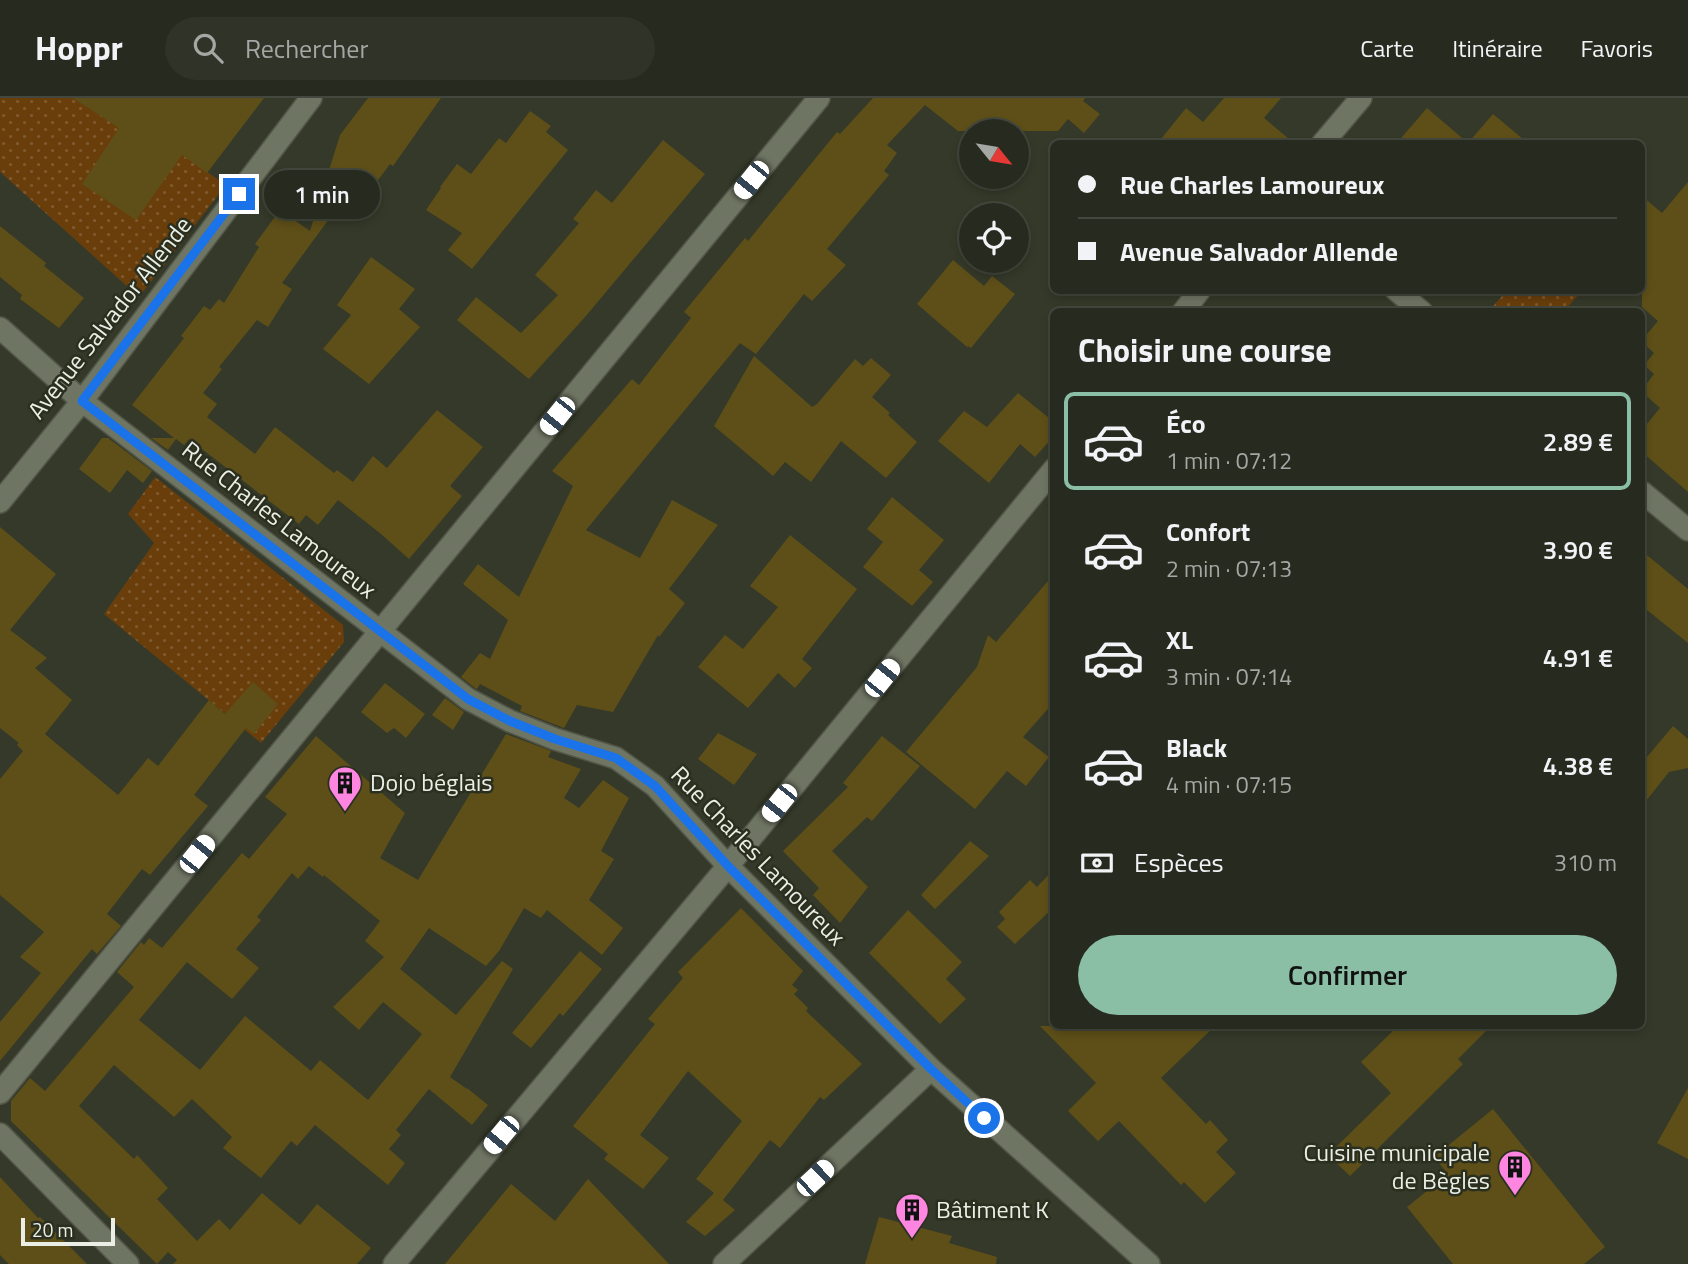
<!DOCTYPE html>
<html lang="fr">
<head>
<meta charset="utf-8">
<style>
  body { margin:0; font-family:"Titillium Web",sans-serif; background:#2f3328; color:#f1f3f6; height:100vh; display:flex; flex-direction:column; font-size:26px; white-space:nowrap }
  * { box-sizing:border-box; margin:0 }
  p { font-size:23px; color:#a4a7a4 }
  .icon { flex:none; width:38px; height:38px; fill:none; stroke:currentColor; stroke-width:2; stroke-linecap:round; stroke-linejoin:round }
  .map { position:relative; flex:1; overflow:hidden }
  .side { position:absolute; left:1050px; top:210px; width:595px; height:721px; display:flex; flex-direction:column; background:#272b1f; border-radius:10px; box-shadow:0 4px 10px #0003,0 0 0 2px #43473d }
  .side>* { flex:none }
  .top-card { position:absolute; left:1050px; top:42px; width:595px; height:154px; border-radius:10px; box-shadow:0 4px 10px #0003,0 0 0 2px #43473d; display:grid; align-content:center; height:154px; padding:0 28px; background:#272b1f }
  .needle { width:46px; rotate:120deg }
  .fabs { position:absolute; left:959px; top:21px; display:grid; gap:14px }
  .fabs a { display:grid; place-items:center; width:70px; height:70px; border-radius:50%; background:#272b1f; box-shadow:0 4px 10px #0003,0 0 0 2px #43473d; font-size:35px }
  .scale { position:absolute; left:21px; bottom:18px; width:94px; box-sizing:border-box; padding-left:7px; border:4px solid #ebeee4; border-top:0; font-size:19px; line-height:24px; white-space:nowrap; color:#ebeee4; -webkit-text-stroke:5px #2a2f1f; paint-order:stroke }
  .end { position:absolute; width:32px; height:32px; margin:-16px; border:9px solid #1a73e8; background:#fff; box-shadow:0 0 0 4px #fff }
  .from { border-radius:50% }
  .bubble { position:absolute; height:49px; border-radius:24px; background:#272b1f; box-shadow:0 4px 10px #0003,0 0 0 2px #43473d; font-size:23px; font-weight:600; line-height:49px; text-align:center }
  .car { position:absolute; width:21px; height:42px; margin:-21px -10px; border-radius:9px; box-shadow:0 0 5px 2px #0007; background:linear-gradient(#fff 24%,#345 0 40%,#fff 0 76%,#345 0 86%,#fff 0) }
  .top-card b { display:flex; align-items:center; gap:24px; height:66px; font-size:26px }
  .top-card b+b { border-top:2px solid #43473d }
  .top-card i { width:18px; height:18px; background:#f1f3f6 }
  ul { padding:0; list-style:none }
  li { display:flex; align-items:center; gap:21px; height:98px; margin:0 14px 10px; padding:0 14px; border:4px solid transparent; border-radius:10px }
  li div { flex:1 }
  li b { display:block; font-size:26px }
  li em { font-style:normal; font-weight:600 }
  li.on { border-color:#8abfa5 }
  li>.icon { width:63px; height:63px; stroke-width:1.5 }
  h2 { padding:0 28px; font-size:32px; line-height:84px }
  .pay { display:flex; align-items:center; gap:18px; height:77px; padding:0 28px; font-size:26px }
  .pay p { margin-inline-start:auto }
  .primary-button { display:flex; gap:14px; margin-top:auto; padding:14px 28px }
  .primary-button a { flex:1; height:80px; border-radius:42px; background:#8abfa5; color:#111; font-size:28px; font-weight:600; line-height:80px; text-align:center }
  header { display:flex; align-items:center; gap:42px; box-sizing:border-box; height:98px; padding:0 35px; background:#272b1f; border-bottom:2px solid #43473d }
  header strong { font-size:33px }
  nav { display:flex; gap:38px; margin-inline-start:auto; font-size:24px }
  .search { width:490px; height:63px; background:#2f3328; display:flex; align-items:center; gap:18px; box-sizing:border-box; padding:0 24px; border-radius:38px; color:#a4a7a4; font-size:26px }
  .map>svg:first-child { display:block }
  .garden { fill:url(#garden-dots) }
  .building { fill:#5e4f18; fill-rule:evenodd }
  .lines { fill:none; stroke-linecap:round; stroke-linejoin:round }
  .minor-casing { stroke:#525648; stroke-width:24 }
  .minor { stroke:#6f7563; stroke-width:21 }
  .route { stroke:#1a73e8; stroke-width:9 }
  .labels { text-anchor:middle; stroke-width:5; stroke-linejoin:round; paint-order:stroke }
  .street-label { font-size:24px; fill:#ebeee4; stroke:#2a2f1f }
  .poi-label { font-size:24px; fill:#ebeee4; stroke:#2a2f1f; text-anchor:start }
</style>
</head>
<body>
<header>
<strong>Hoppr</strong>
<div class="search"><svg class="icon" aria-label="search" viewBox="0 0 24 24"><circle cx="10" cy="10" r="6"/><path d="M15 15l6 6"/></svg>Rechercher</div>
<nav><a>Carte</a><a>Itinéraire</a><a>Favoris</a></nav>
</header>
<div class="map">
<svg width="1688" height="1166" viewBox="0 0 1688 1166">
  <defs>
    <pattern id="garden-dots" width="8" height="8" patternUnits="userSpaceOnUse" patternTransform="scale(1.75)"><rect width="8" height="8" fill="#693e0b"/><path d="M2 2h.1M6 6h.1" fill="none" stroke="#7f5a2e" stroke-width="1.8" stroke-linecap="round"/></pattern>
  </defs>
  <rect width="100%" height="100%" fill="#343929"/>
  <path class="garden" d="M0,0H100L226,87L139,199L0,74Z
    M1507,192H1582V193L1564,213H1489Z
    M155,379L343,527L344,544L261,645L104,516L154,445L128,416Z"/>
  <path class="building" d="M73,0H264L207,75L182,57L136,122L82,86L119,30Z
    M368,0H441L393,68L390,66L356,112L343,102L282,185L292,191L268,229L257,222L219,269L222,271L203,295L217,306L207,319L255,356L275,329L334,375L337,372L353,384L373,358L387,370L437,312L483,349L450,388L462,398L409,461L381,436L338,402L318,427L306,417L299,426L189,341L184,347L176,341L168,352L151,340H174L132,307L184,240L181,238L204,208L210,212L219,201L224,205L259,149L255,146L280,112L310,133L340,37Z
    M873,0H1085L1083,3L1100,16L1084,35L1068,21L1058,33H958L925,7L887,47L897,55L884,73L889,77L827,151L846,167L812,203L804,196L756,256L740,245L586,432L640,460L672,402L718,427L669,491L685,505L659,539L658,537L613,614L577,607L564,630L520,613L522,608L480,586L477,591L475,590L461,579L480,555L490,561L508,522L463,486L478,466L519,499L573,388L552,373L632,281L639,287L691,220L684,214L745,140L748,143L837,34L840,36Z
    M1224,0H1281L1264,20L1295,46H1157L1186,10L1203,24Z
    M1427,10L1468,45L1493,16L1529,46H1396Z
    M530,13L551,28L546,34L568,52L472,171L448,152L462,135L426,112L441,90L440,89L457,66L471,76L499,40L506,45Z
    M663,42L705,76L585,219L529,281L457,222L476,199L521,235L558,197L535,177L579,125L573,121L596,92L612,105Z
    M1688,84V394L1642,354V332L1660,310L1642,294V292L1654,276L1644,267L1654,255L1642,244V242L1658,223L1642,209V98L1662,115Z
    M0,128L46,165L44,168L84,200L59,230L20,201L22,197L0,179Z
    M371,159L415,191L399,211L420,229L369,286L323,251L351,217L337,207Z
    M953,162L984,188L992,178L1015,196L971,250L968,248L967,249L917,206Z
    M754,258L812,309L817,306L855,261L863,268L871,260L891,277L872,299L890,315L888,317L917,344L886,380L841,343L811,384L785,364L773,378L714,328Z
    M1018,295L1054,324V338L1035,359L1020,346L989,385L938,343L964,313L987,329Z
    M102,340H108L152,373L143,385L127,372L110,395L79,371Z
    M892,399L944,442L919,472L933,484L912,508L863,469L883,444L867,431Z
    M0,429L56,476L10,532L47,560L35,570L72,602L45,636L118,697L148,660L158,668L209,602L225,616L253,584L278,606L254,636L246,630L194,697L208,708L150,777L142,771L107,816L121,828L97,856L92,851L0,963V924L41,875L20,859L44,834L0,797V681L23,653L17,647L19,645L0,630Z
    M790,437L857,491L802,561L812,570L795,590L778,575L748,610L698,569L725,537L743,551L778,509L750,488Z
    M1642,453L1688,491V545L1642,508Z
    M1054,476V604L1023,639L1049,659L1026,688L1007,673L975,711L906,654L977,569L988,537L996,544Z
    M385,585L425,616L406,640L394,630L387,635L361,614Z
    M445,600L464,614L453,632L432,617Z
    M1673,628L1688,641V670L1669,674L1642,708V665Z
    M718,635L757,656L734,687L698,661Z
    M506,636L551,653L548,659L581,671L564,700L579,710L603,682L629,700L601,753L614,761L589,802L623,830L602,857L547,812L541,820L524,810L499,853L486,868L429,830L400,871L456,917L502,863L513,871L450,979L467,991V990L488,1007L472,1027L429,991L396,1032L401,1037L389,1051L405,1065L388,1087L315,1027L297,1048L291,1043L261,1080L223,1050L232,1039L192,1001L174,1019L114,967L79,1008L134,1061L137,1057L168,1090L157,1101L197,1143L219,1121L230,1132L262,1095L300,1127L317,1106L371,1150L357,1166H173L177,1162L168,1154L157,1166L11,1023V1003L30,980L45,993L134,889L117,874L141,844L144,847L149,840L162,850L242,755L249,761L287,716L265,699L316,638L405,715L380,760L418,782ZM309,768L323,779L324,777L380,823L365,843L384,859L333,909L359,932L383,904L422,936L368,1002L320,962L311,973L245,918L200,972L139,922L187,864L232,901L259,870L236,851L261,822L257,819L292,775L298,781Z
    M882,638L920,668L872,723L867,719L832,753L868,789L840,825L813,797L819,790L783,753L848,689L843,685Z
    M970,743L989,758L935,811L921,797Z
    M1054,771V809L1015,846L997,829L1005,821L999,814L1030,782L1037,789Z
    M741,810L803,873L792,887L798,892L794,896L808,910L806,913L862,966L824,1002L820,999L780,1050L770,1042L723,1102L735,1112L705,1138L686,1124L714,1095L696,1081L742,1023L688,973L640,1037L669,1060L643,1091L604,1061L608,1056L573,1028L655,926L648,921L683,880L678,874Z
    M908,812L962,864L946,881L966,901L940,926L869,855Z
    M580,853L602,871L563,918L560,915L531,950L512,935Z
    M1040,928H1215L1161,980L1206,1026L1210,1022L1228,1042L1216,1054L1236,1075L1205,1105L1184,1084L1181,1087L1119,1023L1098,1043L1068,1013L1096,985Z
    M1398,928H1491L1458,961L1463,966L1350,1078L1328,1057L1391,995L1361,964Z
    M1688,990V1061L1657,1045Z
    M1493,1011L1605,1149L1584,1166H1453L1407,1109L1448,1076L1434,1059Z
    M0,1079L38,1120L40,1119L87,1166H9L0,1157Z
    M588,1081L669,1166H445L511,1086L555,1123Z
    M879,1119L952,1138L949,1145L997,1159L996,1166H865Z"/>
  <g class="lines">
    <g class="minor-casing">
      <path id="minor" d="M1322,46L1361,0
        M1396,192L1422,214
        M1183,214L1200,192
        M0,230L82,303L468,601L510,623L555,641L616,660L655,688L728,768L931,971L1149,1166
        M1642,394L1688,432
        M0,404L82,303L311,0
        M0,995L819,0
        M0,1036L128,1166
        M394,1166L728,768L1054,371
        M724,1166L931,971"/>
    </g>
    <use href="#minor" class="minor"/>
  </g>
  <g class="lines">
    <path class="route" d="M239,96L82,303L468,601L510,623L555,641L616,660L655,688L728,768L931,971L984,1020"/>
  </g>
  <defs>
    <g id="building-pin" transform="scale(1.75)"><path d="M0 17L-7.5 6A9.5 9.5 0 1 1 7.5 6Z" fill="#fe86e0" stroke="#2a2f1f"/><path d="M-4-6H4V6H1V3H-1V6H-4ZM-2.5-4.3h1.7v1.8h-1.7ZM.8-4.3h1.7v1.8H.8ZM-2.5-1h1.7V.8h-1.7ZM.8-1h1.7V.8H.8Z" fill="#111"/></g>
  </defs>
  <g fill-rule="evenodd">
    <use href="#building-pin" x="345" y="685"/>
    <use href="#building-pin" x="1515" y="1069"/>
    <use href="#building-pin" x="912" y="1112"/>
  </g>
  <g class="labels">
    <g class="street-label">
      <text transform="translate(110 220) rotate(-52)" y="8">Avenue Salvador Allende</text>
      <text transform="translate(279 422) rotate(38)" y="8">Rue Charles Lamoureux</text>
      <text transform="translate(758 758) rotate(46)" y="8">Rue Charles Lamoureux</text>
    </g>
    <g class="poi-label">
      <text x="370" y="693">Dojo béglais</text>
      <text x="1490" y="1063" text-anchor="end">Cuisine municipale<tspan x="1490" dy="28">de Bègles</tspan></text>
      <text x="936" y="1120">Bâtiment K</text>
    </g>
  </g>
</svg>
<div class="fabs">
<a><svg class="needle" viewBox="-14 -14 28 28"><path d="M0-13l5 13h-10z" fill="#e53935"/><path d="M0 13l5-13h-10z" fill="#a4a7a4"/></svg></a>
<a><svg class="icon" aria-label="locate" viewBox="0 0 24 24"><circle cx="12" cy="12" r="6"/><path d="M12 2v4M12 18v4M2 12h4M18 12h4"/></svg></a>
</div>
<div class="scale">20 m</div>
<i class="end from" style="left:984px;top:1020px"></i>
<i class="end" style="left:239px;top:96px"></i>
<div class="bubble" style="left:264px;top:72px;width:116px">1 min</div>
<i class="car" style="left:751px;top:82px;rotate:219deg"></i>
<i class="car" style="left:557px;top:318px;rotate:219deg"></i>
<i class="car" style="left:882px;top:580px;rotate:39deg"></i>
<i class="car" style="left:779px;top:705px;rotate:219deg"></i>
<i class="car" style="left:197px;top:756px;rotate:39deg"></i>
<i class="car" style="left:501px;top:1037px;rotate:220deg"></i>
<i class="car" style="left:815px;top:1080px;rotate:47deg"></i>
<div class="top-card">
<b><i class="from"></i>Rue Charles Lamoureux</b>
<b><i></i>Avenue Salvador Allende</b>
</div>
<section class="side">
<h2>Choisir une course</h2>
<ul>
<li class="on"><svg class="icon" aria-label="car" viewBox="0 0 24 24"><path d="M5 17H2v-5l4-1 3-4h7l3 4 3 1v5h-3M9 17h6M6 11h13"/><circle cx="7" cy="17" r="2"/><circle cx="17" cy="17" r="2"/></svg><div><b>Éco</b><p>1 min · 07:12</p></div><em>2.89 €</em></li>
<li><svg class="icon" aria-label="car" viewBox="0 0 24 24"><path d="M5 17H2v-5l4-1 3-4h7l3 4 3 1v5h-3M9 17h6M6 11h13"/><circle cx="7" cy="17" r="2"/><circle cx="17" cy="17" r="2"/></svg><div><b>Confort</b><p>2 min · 07:13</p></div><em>3.90 €</em></li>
<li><svg class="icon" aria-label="car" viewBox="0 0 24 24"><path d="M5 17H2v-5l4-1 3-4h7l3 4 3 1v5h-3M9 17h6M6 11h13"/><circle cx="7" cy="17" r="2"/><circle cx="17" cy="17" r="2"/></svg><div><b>XL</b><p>3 min · 07:14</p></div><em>4.91 €</em></li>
<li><svg class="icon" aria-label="car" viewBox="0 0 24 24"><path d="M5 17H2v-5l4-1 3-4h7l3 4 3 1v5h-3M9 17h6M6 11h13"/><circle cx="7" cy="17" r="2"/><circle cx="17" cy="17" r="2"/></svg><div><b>Black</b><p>4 min · 07:15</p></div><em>4.38 €</em></li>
</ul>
<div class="pay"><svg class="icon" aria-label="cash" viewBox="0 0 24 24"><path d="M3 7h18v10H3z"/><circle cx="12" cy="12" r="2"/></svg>Espèces<p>310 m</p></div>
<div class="primary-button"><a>Confirmer</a></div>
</section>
</div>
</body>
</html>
